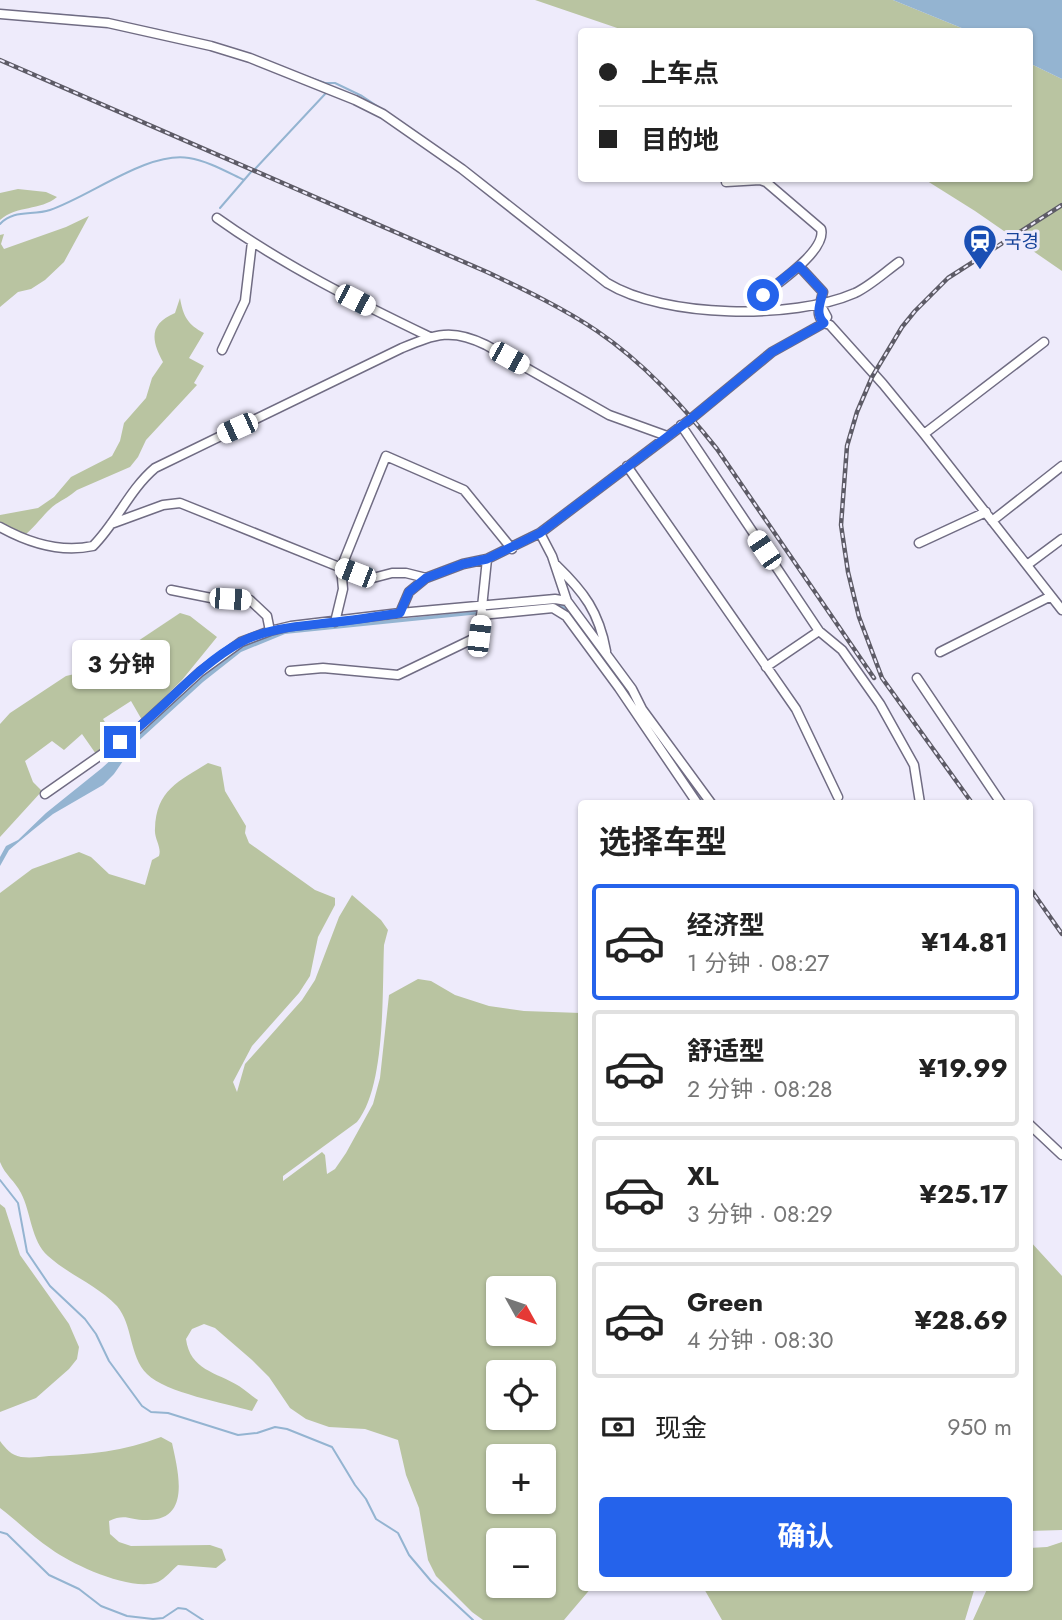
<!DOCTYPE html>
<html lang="zh">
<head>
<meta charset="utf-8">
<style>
  body { margin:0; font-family:Jost,"Noto Sans SC","Noto Sans KR",sans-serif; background:#f2f2f2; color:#222; height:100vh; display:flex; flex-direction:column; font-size:26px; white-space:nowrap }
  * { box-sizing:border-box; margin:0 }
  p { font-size:23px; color:#767676 }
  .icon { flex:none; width:38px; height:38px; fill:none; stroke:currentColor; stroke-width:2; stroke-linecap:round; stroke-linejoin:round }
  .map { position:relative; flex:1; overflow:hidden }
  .details { position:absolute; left:578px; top:800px; width:455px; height:791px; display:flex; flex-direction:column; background:#fff; border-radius:7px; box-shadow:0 2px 5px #0004 }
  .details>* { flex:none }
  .hud { position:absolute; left:578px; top:28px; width:455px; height:154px; border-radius:7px; box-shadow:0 2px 5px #0004; display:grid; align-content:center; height:154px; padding:0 21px; background:#fff }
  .needle { width:46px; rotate:130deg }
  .buttons { position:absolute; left:486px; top:1276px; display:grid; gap:14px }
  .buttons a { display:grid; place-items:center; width:70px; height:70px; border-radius:7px; background:#fff; box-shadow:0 2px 5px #0004; font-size:35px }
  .end { position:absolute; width:32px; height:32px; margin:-16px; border:9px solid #2563eb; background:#fff; box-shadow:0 0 0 4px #fff }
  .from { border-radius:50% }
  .bubble { position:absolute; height:49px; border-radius:7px; background:#fff; box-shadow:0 2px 5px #0004; font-size:23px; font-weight:700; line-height:49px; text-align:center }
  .car { position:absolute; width:21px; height:42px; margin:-21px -10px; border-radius:9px; box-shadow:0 0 5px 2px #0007; background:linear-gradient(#fff 24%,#345 0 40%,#fff 0 76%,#345 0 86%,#fff 0) }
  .hud b { display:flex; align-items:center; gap:24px; height:66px; font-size:26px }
  .hud b+b { border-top:2px solid #e0e0e0 }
  .hud i { width:18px; height:18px; background:#222 }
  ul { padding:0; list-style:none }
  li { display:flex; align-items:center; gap:21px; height:116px; margin:0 14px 10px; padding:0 7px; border:4px solid #e0e0e0; border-radius:7px }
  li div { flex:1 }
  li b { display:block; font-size:26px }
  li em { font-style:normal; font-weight:700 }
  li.active { border-color:#2563eb }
  li>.icon { width:63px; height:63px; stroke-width:1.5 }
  h2 { padding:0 21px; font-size:32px; line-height:84px }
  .pay { display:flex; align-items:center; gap:18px; height:77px; padding:0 21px; font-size:26px }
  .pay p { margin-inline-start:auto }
  .action { display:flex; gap:14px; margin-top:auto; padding:14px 21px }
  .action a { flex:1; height:80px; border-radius:7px; background:#2563eb; color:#fff; font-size:28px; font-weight:700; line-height:80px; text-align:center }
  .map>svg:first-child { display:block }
  .green { fill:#b9c4a1; fill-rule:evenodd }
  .water { fill:#94b4d1 }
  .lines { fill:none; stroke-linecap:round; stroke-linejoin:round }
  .stream { stroke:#94b4d1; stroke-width:2 }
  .minor-casing { stroke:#706c83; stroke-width:11 }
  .minor { stroke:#fff; stroke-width:8 }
  .rail-casing { stroke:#5d5b66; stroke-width:4.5 }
  .rail { stroke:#eeebfb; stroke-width:2; stroke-dasharray:5; stroke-linecap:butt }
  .route { stroke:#2563eb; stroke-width:9 }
  .labels { text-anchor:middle; stroke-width:6; stroke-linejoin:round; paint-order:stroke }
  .transit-label { font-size:19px; fill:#164399; stroke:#eeebfb; text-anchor:start }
</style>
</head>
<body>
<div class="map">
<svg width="1062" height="1620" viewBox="0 0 1062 1620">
  <rect width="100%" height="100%" fill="#eeebfb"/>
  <path class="green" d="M535,0H893L969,31H626Z
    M1029,63L1062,79V271L975,211L924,179L1029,178Z
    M18,189L46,192L57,197C40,211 17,205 0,220V193Z
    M89,216L64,262L45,280L31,289L18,292L0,307V235L4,234L1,244L4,249L66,227Z
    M180,298C183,316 188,325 204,333L189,358L204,366L194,383L197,385L146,440L138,457L130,467L77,490C70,496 64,499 56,504C45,512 37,525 26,534L17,532L0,524V515L38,508L54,497L71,477L112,456L120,441L124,423L146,398L152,378L163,362C151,340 149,324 175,313Z
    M180,613L190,616L217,637L182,680L142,720L131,701L103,719L116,740L96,754L82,734L64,750L52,741L25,761L33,782L42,791L0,837V724L10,713L66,676L96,669Z
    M208,763L221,767L225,791L246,826L245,833L249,843L315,890L335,898V905L318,937L310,976L299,993L252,1046L233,1082L237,1092L245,1064L302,1000L315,980L339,917L352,895L381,920L388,930L384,945C382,992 386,1086 357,1122L283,1176V1181L322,1152L325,1155L327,1174L335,1169L346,1153L373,1104L380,1078L389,995L418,979L431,981L455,995L489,1006L524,1011L581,1013V1587H592L564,1620H483L472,1612L436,1576L428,1560L419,1508L406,1475L398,1440L365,1429L329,1427L306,1419L290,1408L269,1377L252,1360L215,1328L204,1324L192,1329L186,1339C190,1370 216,1372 239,1386C246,1391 252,1396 258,1400L252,1411C225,1403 166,1393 147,1374C129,1356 133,1325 117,1306C97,1285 69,1275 48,1256C31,1241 31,1212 21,1193C15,1181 5,1175 0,1162V893L32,869L79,852L91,857L109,874L145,885L152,860L159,856C162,847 154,839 155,829C156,790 179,781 208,763ZM499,1288H544V1334H499ZM499,1372H544V1418H499ZM499,1456H544V1502H499ZM499,1540H544V1586H499Z
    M0,1204L5,1208L20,1255L69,1324L79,1347L77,1359L69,1369L36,1398L0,1412Z
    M1029,1240L1062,1276V1530L1029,1531Z
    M161,1437L172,1443C178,1471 192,1521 146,1520C130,1520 125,1513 109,1521L110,1534L119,1542L131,1546L210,1545L222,1549L226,1560L216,1568L178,1565C172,1570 165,1579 158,1582C131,1592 73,1565 51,1549C33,1537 17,1521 0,1508V1441C6,1449 11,1455 21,1457C30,1458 40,1457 49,1456C87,1455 125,1451 161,1437Z
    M1062,1542V1620H973L988,1587H1029V1548L1047,1547Z
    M703,1587H975L965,1620H722Z"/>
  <path class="water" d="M893,0H1062V79L1029,63V32L969,31Z
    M559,603C581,613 626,692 642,715C662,745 683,774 704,803H700L566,613L529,609L285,634L241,652L203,682L134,745L114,774L103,785L53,814L33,830L9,850L0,866V857L6,846L18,840L46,813L102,768L208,671L243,646L287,630Z"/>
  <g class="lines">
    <path class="stream" d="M26,12L100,18
      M133,25L158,30
      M297,73L325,83H335L362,96L419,134
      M255,169L326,93
      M220,208L251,172
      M0,224C14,209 32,216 50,210C91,196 148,151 189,158C208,161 227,172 244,180
      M574,252L607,277
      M0,1180L18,1203L27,1252L50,1286L85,1319L96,1334L109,1361L142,1406L151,1412L168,1413L238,1435L257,1433L275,1427L287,1429L332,1447L355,1485L366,1499L376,1519L398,1533L409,1555L431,1581L473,1620
      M0,1532L7,1534L49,1575L79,1589L101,1606L127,1616L153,1619L163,1618L178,1608L186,1609L203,1620"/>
    <g class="minor-casing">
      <path id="minor" d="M0,14L108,23L211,46L250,58L355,100L383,114L462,169L607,283C664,318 793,320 855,293C870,286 885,272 899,262
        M726,182L760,180L766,182L821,229C827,250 778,283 763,295
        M217,218C283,265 357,302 430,337
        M799,266L823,292L820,304L827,317L824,323
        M820,304C818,312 818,317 824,323
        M222,350L245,301L252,242
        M681,425L819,631L842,650L880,704L914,765L920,803
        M924,434L1044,342
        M627,466L796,709L838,797
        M992,521L1062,466
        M111,524L163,505L180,503L369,579L392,573H406L426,578L463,564L487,559L540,533
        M0,527C27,542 61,553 93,546C117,522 129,490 155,468L402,348C436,334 452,328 486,345L609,415L667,436
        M919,543L986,512
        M556,565C584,592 599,612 606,651
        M1027,565L1062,539
        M171,590L211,598L250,600L267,616L270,631
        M400,613L555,599L567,601
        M481,615L553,608L566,616L619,688L697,803
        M335,622L343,589L341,568L386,456L464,490L512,549
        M940,652L1051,596
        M766,667L819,631
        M290,671L323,668L398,675L479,636L487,559
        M917,678L1001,803
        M45,794L138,729L200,672L241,642L270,631L291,626L400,613L409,592L426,578
        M711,803L642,709L632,689L567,601L552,556L540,533L692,418L772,352L824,323L830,325L883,384L924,434L1062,610
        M1029,1124L1062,1155"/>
    </g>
    <use href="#minor" class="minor"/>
    <g class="rail-casing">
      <path id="rail" d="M0,60L487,272C525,290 563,308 597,331C644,363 682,405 717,449L874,678
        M972,803L882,678L859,617L848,572L841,525L847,446L857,412L872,377L902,327L915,311L948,278L1062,205
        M1029,887L1062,934"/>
    </g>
    <use href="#rail" class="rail"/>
  </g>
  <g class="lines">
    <path class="route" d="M120,742C162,712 195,667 241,642C270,627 303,626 336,622C357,620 378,616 400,613L409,592L426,578L463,564L487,559L540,533L692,418L772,352L824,323C815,314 820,304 823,292L799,266L763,295"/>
  </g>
  <defs>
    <g id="station-pin" transform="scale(1.75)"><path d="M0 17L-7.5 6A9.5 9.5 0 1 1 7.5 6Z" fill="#1a4fb4" stroke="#eeebfb"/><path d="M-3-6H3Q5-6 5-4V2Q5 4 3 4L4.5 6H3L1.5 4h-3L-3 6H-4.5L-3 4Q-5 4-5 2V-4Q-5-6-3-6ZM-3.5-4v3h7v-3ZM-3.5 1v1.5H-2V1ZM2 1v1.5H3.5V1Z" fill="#fff"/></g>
  </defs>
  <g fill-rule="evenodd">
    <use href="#station-pin" x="980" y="241"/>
  </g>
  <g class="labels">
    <g class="transit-label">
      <text x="1004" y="248">국경</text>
    </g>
  </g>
</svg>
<div class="buttons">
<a><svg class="needle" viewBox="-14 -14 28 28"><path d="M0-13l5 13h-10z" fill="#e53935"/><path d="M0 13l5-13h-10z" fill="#767676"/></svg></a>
<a><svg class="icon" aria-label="locate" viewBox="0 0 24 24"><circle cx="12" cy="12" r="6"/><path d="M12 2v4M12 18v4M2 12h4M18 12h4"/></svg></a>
<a>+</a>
<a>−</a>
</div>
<i class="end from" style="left:763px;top:295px"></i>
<i class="end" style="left:120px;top:742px"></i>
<div class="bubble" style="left:72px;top:640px;width:98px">3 分钟</div>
<i class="car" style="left:355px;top:300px;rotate:117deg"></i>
<i class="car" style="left:509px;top:358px;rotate:119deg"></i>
<i class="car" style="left:237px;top:428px;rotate:246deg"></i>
<i class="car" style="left:764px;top:550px;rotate:326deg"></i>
<i class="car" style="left:355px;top:573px;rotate:291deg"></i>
<i class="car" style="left:230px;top:599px;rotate:94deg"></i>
<i class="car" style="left:479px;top:636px;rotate:7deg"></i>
<div class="hud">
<b><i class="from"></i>上车点</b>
<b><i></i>目的地</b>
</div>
<section class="details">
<h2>选择车型</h2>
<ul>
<li class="active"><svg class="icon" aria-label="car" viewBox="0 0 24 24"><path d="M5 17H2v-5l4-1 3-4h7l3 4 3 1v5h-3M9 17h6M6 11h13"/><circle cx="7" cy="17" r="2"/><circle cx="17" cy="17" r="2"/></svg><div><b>经济型</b><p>1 分钟 · 08:27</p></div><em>¥14.81</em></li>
<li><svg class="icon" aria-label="car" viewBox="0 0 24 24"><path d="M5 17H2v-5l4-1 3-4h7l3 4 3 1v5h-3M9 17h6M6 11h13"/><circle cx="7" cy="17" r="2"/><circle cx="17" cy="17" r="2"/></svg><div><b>舒适型</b><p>2 分钟 · 08:28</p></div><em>¥19.99</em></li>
<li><svg class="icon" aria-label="car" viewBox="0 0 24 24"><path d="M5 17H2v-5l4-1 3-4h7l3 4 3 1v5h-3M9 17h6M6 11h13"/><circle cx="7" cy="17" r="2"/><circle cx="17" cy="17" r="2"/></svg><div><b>XL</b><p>3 分钟 · 08:29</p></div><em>¥25.17</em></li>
<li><svg class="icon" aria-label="car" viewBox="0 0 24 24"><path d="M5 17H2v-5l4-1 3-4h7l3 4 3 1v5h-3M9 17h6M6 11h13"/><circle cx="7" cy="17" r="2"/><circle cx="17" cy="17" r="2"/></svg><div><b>Green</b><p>4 分钟 · 08:30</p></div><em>¥28.69</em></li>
</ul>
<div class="pay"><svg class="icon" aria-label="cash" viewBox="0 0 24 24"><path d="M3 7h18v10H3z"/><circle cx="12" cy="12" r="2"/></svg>现金<p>950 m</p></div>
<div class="action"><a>确认</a></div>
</section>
</div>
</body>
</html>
